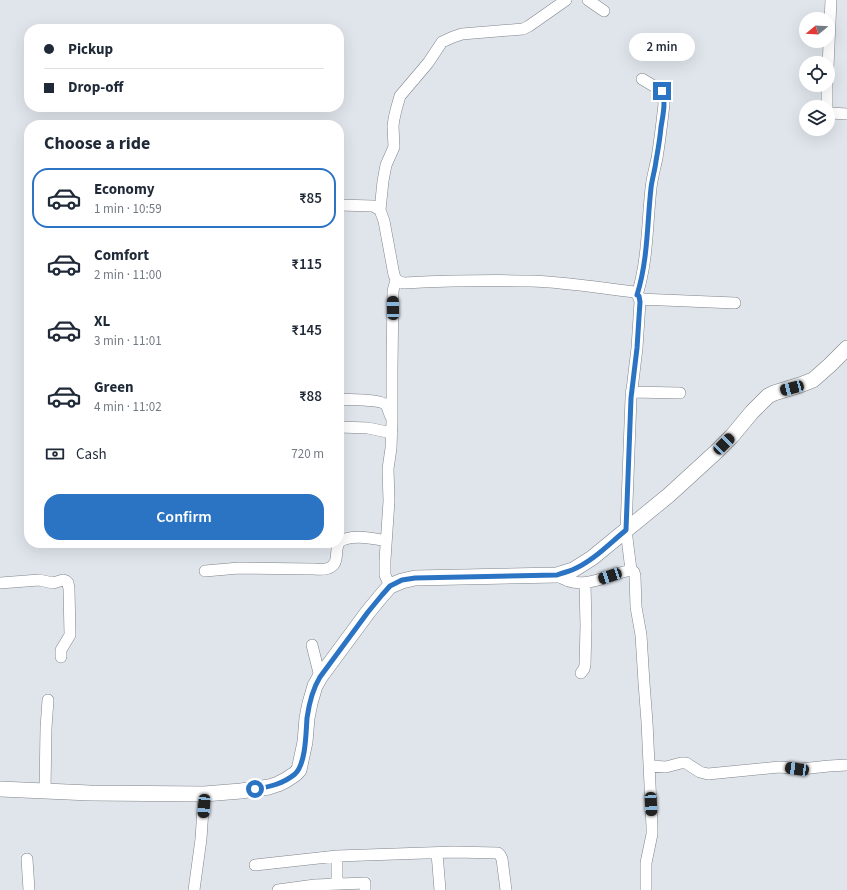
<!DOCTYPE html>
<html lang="en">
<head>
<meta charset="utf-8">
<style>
  body { margin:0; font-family:"Source Sans 3",sans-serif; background:#f2f2f3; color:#1f2937; height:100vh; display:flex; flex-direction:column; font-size:15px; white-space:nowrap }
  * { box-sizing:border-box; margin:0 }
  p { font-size:13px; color:#747a83 }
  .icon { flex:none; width:22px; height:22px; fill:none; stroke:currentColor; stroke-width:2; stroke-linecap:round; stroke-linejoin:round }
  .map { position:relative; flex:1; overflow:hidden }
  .side { position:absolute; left:24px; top:120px; width:320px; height:428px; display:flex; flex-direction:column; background:#fff; border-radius:16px; box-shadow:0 4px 16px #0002 }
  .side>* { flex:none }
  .top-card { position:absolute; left:24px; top:24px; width:320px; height:88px; border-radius:16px; box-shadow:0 4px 16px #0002; display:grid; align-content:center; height:88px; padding:0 20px; background:#fff }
  .needle { width:26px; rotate:252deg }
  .tools { position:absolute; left:799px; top:12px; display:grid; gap:8px }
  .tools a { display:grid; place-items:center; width:36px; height:36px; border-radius:50%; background:#fff; box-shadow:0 4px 16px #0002; font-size:20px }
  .end { position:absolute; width:18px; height:18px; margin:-9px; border:5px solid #2b73c3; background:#fff; box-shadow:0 0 0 2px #fff }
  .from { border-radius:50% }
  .bubble { position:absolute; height:28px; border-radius:14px; background:#fff; box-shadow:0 4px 16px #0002; font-size:13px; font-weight:600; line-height:28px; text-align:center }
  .car { position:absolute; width:12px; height:24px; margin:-12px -6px; border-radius:5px; box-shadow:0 0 3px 1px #0007; background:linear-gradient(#222 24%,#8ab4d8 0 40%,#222 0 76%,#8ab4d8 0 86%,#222 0) }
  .top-card b { display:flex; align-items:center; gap:14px; height:38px; font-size:15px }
  .top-card b+b { border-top:1px solid #e0e1e3 }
  .top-card i { width:10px; height:10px; background:#1f2937 }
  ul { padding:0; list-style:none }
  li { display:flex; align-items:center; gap:12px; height:60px; margin:0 8px 6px; padding:0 12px; border:2px solid transparent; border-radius:16px }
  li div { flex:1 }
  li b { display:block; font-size:15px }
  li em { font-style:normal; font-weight:600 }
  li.current { border-color:#2b73c3 }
  li>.icon { width:36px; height:36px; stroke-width:1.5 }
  h2 { padding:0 20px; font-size:18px; line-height:48px }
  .pay { display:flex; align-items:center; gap:10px; height:44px; padding:0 20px; font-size:15px }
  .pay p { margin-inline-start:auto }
  .cta { display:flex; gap:8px; margin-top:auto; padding:8px 20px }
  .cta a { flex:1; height:46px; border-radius:16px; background:#2b73c3; color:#fff; font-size:16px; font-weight:600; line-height:46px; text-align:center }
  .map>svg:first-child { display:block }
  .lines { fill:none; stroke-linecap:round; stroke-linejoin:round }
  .street-casing { stroke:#7f848a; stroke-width:12 }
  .secondary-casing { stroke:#7f848a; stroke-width:16 }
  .street { stroke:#fff; stroke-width:11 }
  .secondary { stroke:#fff; stroke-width:15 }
  .route { stroke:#2b73c3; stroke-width:5 }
</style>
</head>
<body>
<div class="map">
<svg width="847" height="890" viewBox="0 0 847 890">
  <rect width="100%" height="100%" fill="#e0e5ec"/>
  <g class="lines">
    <g class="street-casing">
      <path id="street" d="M588,0L604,11
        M828,67L831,0
        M827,107V85
        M828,111L831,113L847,114
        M339,205L373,206L380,210L384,221L394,275C396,280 398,282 404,283C446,281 489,280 531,281C566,282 600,288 634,292L639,296L640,302L637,348L631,398L626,530L631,570
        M380,210L383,181L386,165L394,147L393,126L394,119L396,110L400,96L428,63L442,42L453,37L462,34L523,29L529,26L566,0
        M637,295C648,260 647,224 651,188C652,178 655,168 657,158C660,140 662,122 664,104L663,95L662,91L642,79
        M639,299L735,303
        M631,392L680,393
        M339,399C348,400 381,399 386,405C388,408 389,413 391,417
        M339,427L368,428L392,433
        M339,542C350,534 373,538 386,541
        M205,571L239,568L314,569C323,570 334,570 336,559C337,554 336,548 339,543
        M557,575C580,592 602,577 627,571L631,570L634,572L635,576L636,607L641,635L644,683L647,722L652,827V834L646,863V890
        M0,583L39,580L53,583L63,580L66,581L68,583L69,589L70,635L61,650V657
        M390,586L385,575V560L389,501L388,469L391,448L392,421V368L393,291L396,280
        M312,645L320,677
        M581,673L584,669L585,665L586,626L585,583
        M650,766L666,767L681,763H686L700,772L708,774L779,767L801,769L829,766L847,765
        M45,791L46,728L48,700
        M437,853L440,890
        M337,856V884
        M27,859L29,890
        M255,865L337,856L454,852L498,853L500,855L502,859L506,890
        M194,890L201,839L204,794
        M278,890L315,885L365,883V890"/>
    </g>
    <g class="secondary-casing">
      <path id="secondary" d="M0,789L90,793L204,794L241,791L269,787L278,784L286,780L295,774L299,770L305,742L307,718L310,703L315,686L320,677L368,612L382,595L390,586L402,581L415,578L557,575L573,570L592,558L669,495L716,452L732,436L752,412L768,396L774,393L800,385L813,380L830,365L847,348"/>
    </g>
    <use href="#street" class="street"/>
    <use href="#secondary" class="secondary"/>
  </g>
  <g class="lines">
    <path class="route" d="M255,789C269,787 283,784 295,774C306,764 306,732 307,718C309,704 312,690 320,677L368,612L382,595L390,586L402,580L415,578L557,575C562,573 567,572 572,570C592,562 609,544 626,530L631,398L637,348L640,302L639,296L637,295C648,260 647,224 651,188C652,179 655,170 656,161C658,150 660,138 661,127C663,115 666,102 662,91"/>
  </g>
</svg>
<div class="tools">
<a><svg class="needle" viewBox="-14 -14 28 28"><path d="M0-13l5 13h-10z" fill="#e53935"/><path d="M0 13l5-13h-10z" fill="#747a83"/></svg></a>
<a><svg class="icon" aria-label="locate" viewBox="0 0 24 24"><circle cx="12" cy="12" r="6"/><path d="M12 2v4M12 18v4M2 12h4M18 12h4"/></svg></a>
<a><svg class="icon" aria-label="layers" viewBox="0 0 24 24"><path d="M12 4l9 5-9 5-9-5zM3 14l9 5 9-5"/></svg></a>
</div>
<i class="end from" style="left:255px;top:789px"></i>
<i class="end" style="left:662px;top:91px"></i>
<div class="bubble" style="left:629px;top:33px;width:66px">2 min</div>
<i class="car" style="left:393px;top:308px;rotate:359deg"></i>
<i class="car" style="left:792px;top:388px;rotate:255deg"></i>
<i class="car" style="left:724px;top:444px;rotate:45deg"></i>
<i class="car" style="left:610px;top:576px;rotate:252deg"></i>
<i class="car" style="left:797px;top:769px;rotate:278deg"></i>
<i class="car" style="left:651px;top:804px;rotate:177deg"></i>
<i class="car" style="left:204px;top:806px;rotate:184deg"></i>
<div class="top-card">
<b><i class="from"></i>Pickup</b>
<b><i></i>Drop-off</b>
</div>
<section class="side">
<h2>Choose a ride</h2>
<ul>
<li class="current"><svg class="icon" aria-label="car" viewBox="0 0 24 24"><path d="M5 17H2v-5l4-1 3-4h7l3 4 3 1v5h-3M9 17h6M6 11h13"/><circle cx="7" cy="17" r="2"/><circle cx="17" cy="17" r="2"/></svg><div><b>Economy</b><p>1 min · 10:59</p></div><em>₹85</em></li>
<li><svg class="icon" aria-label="car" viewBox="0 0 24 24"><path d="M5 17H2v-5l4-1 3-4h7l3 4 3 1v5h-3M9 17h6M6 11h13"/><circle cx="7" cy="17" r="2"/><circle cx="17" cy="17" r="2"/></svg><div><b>Comfort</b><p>2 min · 11:00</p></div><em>₹115</em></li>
<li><svg class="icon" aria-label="car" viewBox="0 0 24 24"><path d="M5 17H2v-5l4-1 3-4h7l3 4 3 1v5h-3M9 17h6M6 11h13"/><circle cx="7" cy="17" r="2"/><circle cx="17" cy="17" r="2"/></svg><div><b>XL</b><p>3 min · 11:01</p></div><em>₹145</em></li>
<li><svg class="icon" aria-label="car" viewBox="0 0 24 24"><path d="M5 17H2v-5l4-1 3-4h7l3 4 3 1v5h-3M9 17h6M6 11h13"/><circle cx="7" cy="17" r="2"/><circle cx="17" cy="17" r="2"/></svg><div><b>Green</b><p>4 min · 11:02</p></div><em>₹88</em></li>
</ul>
<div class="pay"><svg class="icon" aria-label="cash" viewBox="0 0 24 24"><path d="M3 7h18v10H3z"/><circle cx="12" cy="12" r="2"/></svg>Cash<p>720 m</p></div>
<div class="cta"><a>Confirm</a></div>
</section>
</div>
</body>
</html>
